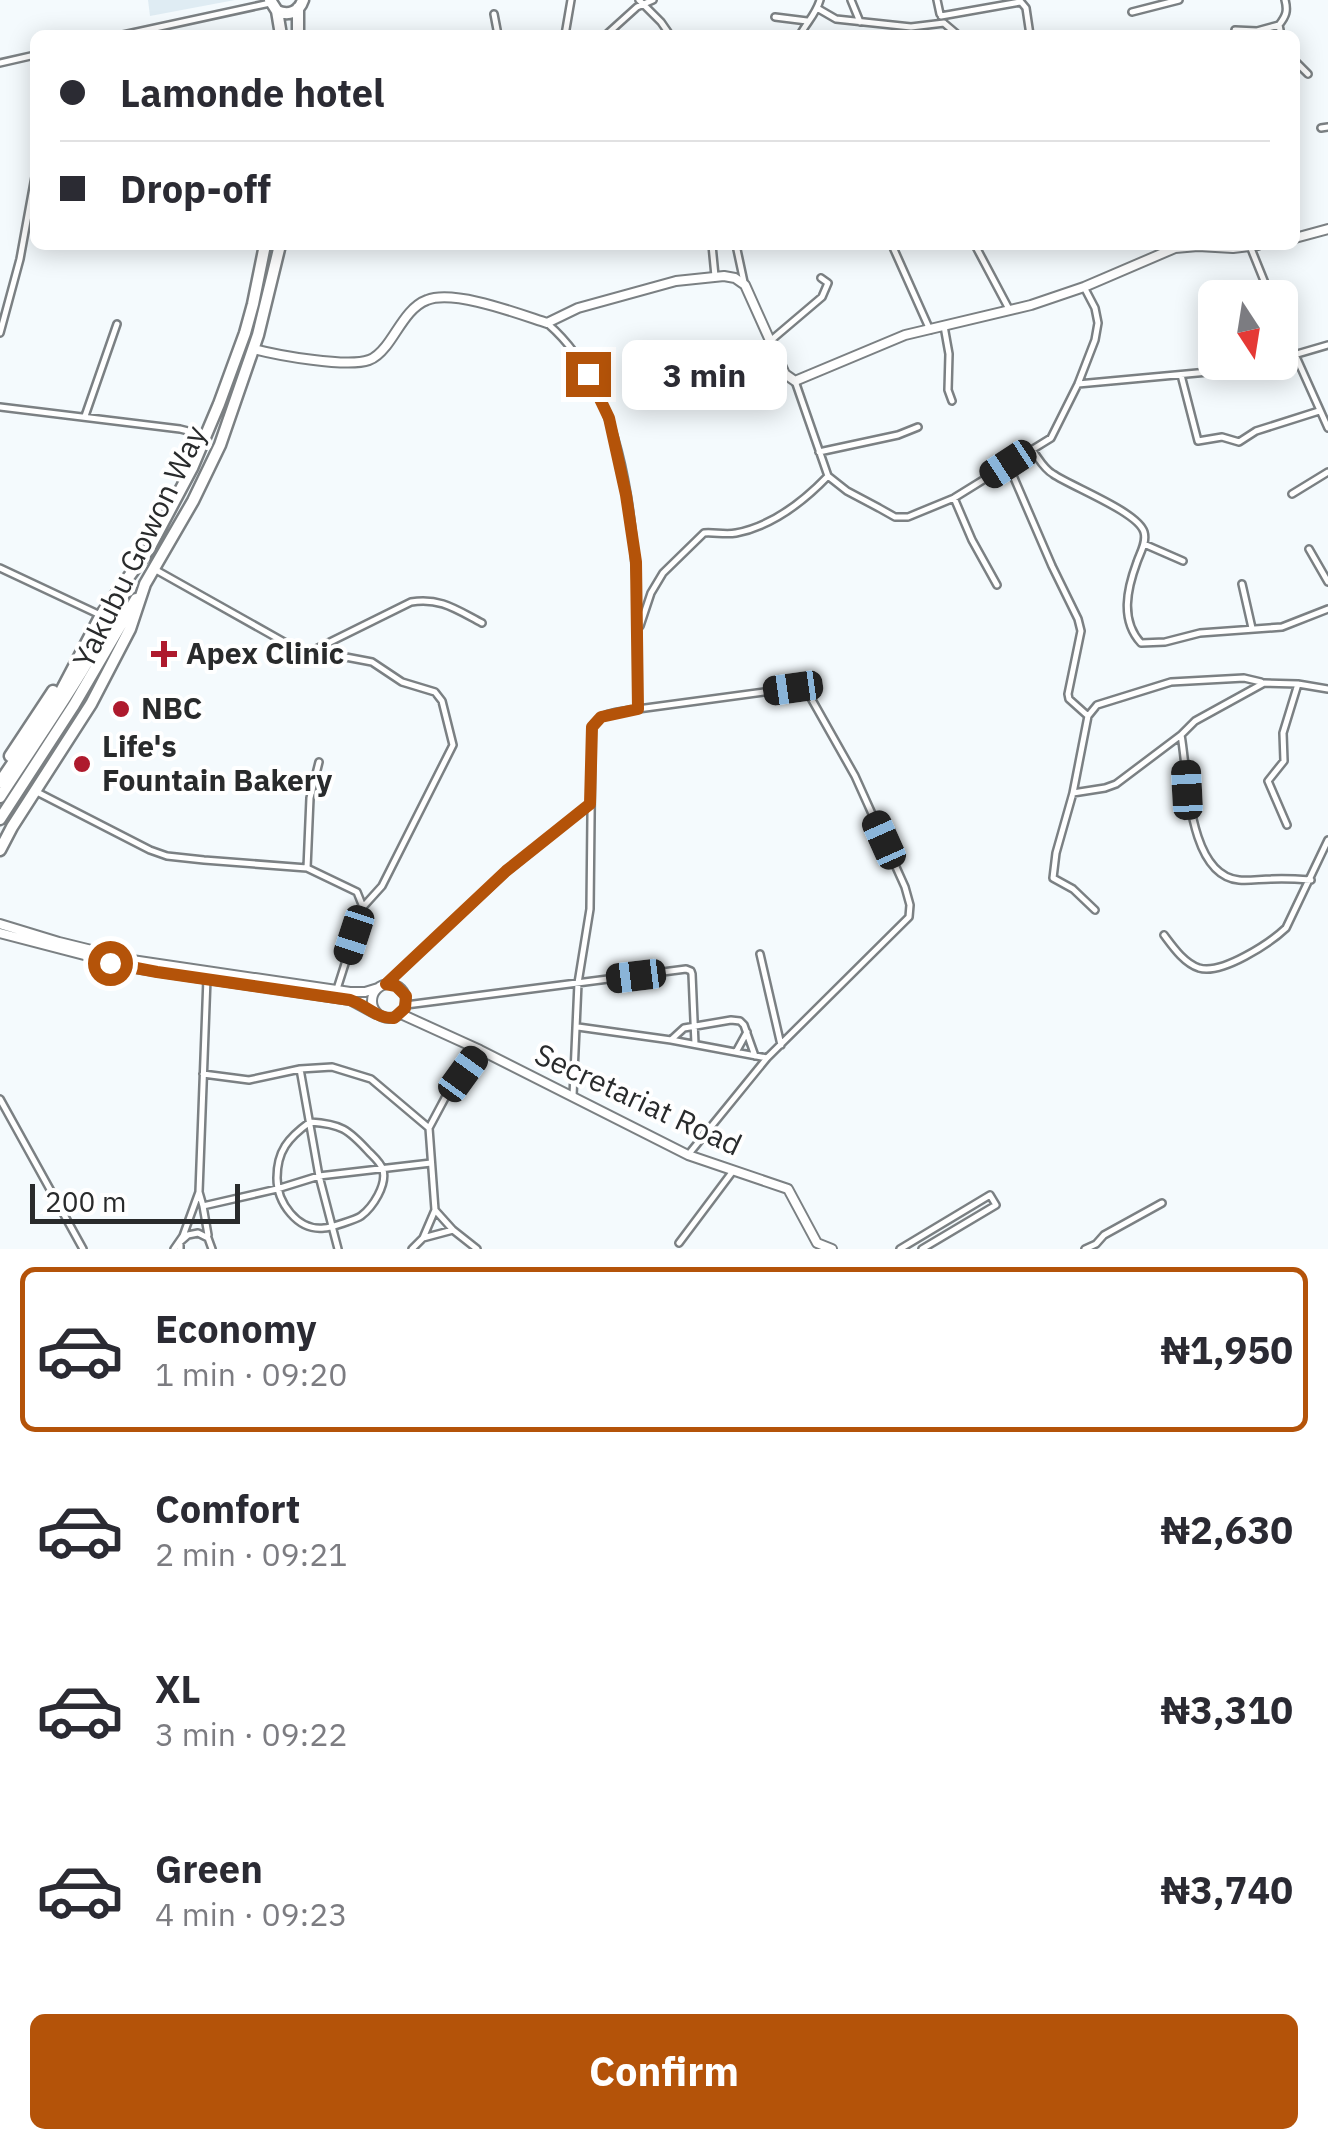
<!DOCTYPE html>
<html lang="en">
<head>
<meta charset="utf-8">
<style>
  body { margin:0; font-family:"IBM Plex Sans",sans-serif; background:#f7f7f7; color:#2b2b33; height:100vh; display:flex; flex-direction:column; font-size:38px; white-space:nowrap }
  * { box-sizing:border-box; margin:0 }
  p { font-size:32px; color:#7c7c81 }
  .icon { flex:none; width:55px; height:55px; fill:none; stroke:currentColor; stroke-width:2; stroke-linecap:round; stroke-linejoin:round }
  .map { position:relative; height:1249px; overflow:hidden }
  .panel { display:flex; flex-direction:column; background:#fff; flex:1 }
  .panel>* { flex:none }
  .hud { position:absolute; left:30px; top:30px; width:1270px; height:220px; border-radius:15px; box-shadow:0 5px 25px #0003; display:grid; align-content:center; height:220px; padding:0 30px; background:#fff }
  .needle { width:65px; rotate:168deg }
  .controls { position:absolute; left:1198px; top:280px; display:grid; gap:20px }
  .controls a { display:grid; place-items:center; width:100px; height:100px; border-radius:15px; background:#fff; box-shadow:0 5px 25px #0003; font-size:50px }
  .scale { position:absolute; left:30px; bottom:25px; width:210px; box-sizing:border-box; padding-left:10px; border:5px solid #292b2c; border-top:0; font-size:28px; line-height:35px; white-space:nowrap; color:#292b2c; -webkit-text-stroke:8px #fff; paint-order:stroke }
  .end { position:absolute; width:45px; height:45px; margin:-22px; border:12px solid #b45309; background:#fff; box-shadow:0 0 0 5px #fff }
  .from { border-radius:50% }
  .bubble { position:absolute; height:70px; border-radius:15px; background:#fff; box-shadow:0 5px 25px #0003; font-size:32px; font-weight:700; line-height:70px; text-align:center }
  .car { position:absolute; width:30px; height:60px; margin:-30px -15px; border-radius:12px; box-shadow:0 0 8px 2px #0007; background:linear-gradient(#222 24%,#8ab4d8 0 40%,#222 0 76%,#8ab4d8 0 86%,#222 0) }
  .hud b { display:flex; align-items:center; gap:35px; height:95px; font-size:38px }
  .hud b+b { border-top:2px solid #e1e1e2 }
  .hud i { width:25px; height:25px; background:#2b2b33 }
  ul { padding:18px 0 0; list-style:none }
  li { display:flex; align-items:center; gap:30px; height:165px; margin:0 20px 15px; padding:0 10px; border:5px solid transparent; border-radius:15px }
  li div { flex:1 }
  li b { display:block; font-size:38px }
  li em { font-style:normal; font-weight:700 }
  li.active { border-color:#b45309 }
  li>.icon { width:90px; height:90px; stroke-width:1.5 }
  .primary-button { display:flex; gap:20px; margin-top:auto; padding:20px 30px }
  .primary-button a { flex:1; height:115px; border-radius:15px; background:#b45309; color:#fff; font-size:40px; font-weight:700; line-height:115px; text-align:center }
  .map>svg:first-child { display:block }
  .built { fill:#dfecf3 }
  .lines { fill:none; stroke-linecap:round; stroke-linejoin:round }
  .street-casing { stroke:#7b8083; stroke-width:10 }
  .secondary-casing { stroke:#7b8083; stroke-width:12 }
  .highway-casing { stroke:#7b8083; stroke-width:15 }
  .street { stroke:#fff; stroke-width:5 }
  .secondary { stroke:#fff; stroke-width:8 }
  .highway { stroke:#fff; stroke-width:10 }
  .route { stroke:#b45309; stroke-width:12 }
  .poi-dot { fill:#ae1a2d; stroke:#fff; stroke-width:4 }
  .labels { text-anchor:middle; stroke-width:8; stroke-linejoin:round; paint-order:stroke }
  .street-label { font-size:30px; fill:#292b2c; stroke:#fff }
  .poi-label { font-size:30px; font-weight:bold; fill:#292b2c; stroke:#fff; text-anchor:start }
</style>
</head>
<body>
<div class="map">
<svg width="1328" height="1249" viewBox="0 0 1328 1249">
  <rect width="100%" height="100%" fill="#f4fafd"/>
  <path class="built" d="M148,0H235L150,16Z"/>
  <g class="lines">
    <g class="street-casing">
      <path id="street" d="M639,0L661,22L670,35
        M851,0L860,22
        M937,0L940,14
        M1021,2L1026,8L1030,35
        M817,8L836,19L911,27L944,23
        M1132,12L1179,0
        M494,14L498,35
        M941,16L1020,2
        M775,17L807,21
        M945,24L958,35
        M1235,30L1257,31L1279,25
        M123,35L270,3
        M565,35L571,0
        M606,35L637,7L653,0
        M800,35C807,22 816,14 820,0
        M1281,35L1279,25C1286,16 1288,11 1285,0
        M1295,61L1308,74
        M0,63L35,55
        M1321,128L1328,127
        M712,245L715,276
        M736,245L744,282
        M892,245L930,330
        M975,245L1009,309
        M1250,246L1271,298
        M1280,321L1328,428
        M548,324C643,406 638,593 638,709
        M944,326L949,354L948,390L952,401
        M0,333L20,259L35,177
        M769,342L822,297L828,283L821,278
        M1280,359L1328,345
        M1181,375L1198,441L1222,437L1239,442L1256,431L1319,411
        M795,381L828,476L847,491L879,508L895,517H908L954,498L1051,438L1078,384L1095,340L1098,323L1095,308L1084,287
        M1078,384L1219,371L1265,362
        M0,407L180,429L204,435
        M85,416L117,324
        M1033,451C1039,459 1044,469 1053,474C1072,487 1138,512 1144,532C1147,542 1140,553 1137,562C1127,589 1120,620 1141,643L1165,642L1200,633L1282,627L1328,609
        M819,452L898,435L918,427
        M1008,464L1052,566L1078,619L1081,631L1068,694L1069,699L1088,716
        M1292,494L1328,472
        M954,498L972,540L997,585
        M1144,544L1183,561
        M1309,549L1328,582
        M0,568L98,614
        M156,570L293,647L372,662L402,682L435,692L442,701L453,745L382,886L363,907
        M1242,584L1252,628
        M640,626L651,593L663,573L704,533C714,532 725,535 736,533C772,526 804,501 828,476
        M314,650L411,602C440,597 457,610 482,623
        M1181,735C1188,772 1187,875 1239,880C1249,881 1261,879 1271,879C1284,878 1298,879 1311,880
        M35,791L150,850L167,856L204,860L307,868L357,892L363,907L337,989
        M1073,793L1088,716L1097,705L1171,682L1244,678L1261,682
        M1287,825L1268,781L1284,761L1283,733L1298,684
        M307,868L310,798L319,762
        M1095,910L1073,889L1053,878L1056,853L1073,793L1105,788L1116,784L1181,735L1195,721L1264,683L1298,684L1328,689
        M1164,935C1173,947 1184,963 1199,968C1222,975 1270,943 1286,928L1328,840
        M760,954L781,1045
        M386,984L507,871L590,804
        M406,1005L686,969L691,971L692,974L695,1044
        M578,1027L671,1040L767,1058
        M672,1039L684,1028L731,1020L740,1021L744,1025L755,1056
        M736,1052L747,1032
        M300,1069L319,1176L338,1249
        M203,1074L249,1080L300,1069L332,1067L371,1079L429,1128L435,1210L423,1238L412,1249
        M573,1096L578,983L590,909L592,727C601,711 621,712 638,709L793,688L807,691L855,776L905,887L910,905L909,917L767,1058L688,1155
        M0,1099L83,1249
        M310,1122C341,1124 348,1129 369,1152C374,1157 381,1163 383,1170C387,1185 373,1207 361,1216C357,1219 330,1228 324,1228C297,1231 277,1202 277,1178C277,1151 288,1138 310,1122Z
        M429,1128L445,1098L479,1052
        M199,1192L203,1206L208,1235
        M203,1206L277,1189L319,1176L431,1163
        M435,1210L453,1230L477,1249
        M423,1238L453,1230
        M679,1243L733,1171
        M174,1249L183,1236L199,1192L207,978
        M180,1249V1242L188,1235L198,1233L208,1238L212,1249
        M900,1249L990,1195L996,1205L922,1249
        M1085,1249L1096,1244L1104,1235L1162,1203"/>
    </g>
    <g class="secondary-casing">
      <path id="secondary" d="M1295,238L1328,229
        M254,349C277,355 347,368 369,360C375,358 382,351 386,346C398,331 408,307 427,300C454,289 519,314 547,323L578,308L676,281L724,276L735,278L745,285L785,374L795,381L905,335L1031,305L1084,287L1175,248L1198,246L1233,248L1258,245
        M0,924L59,942L132,960L350,992H365L378,988
        M0,933L134,968L350,1000L376,1014
        M372 1001a17 17 0 1 1 34 0a17 17 0 1 1-34 0Z
        M401,1014L480,1050L688,1155L788,1189L817,1243L832,1249"/>
    </g>
    <g class="highway-casing">
      <path id="highway" d="M270,0L277,11C289,16 299,12 303,0
        M277,11L281,35
        M298,35V8
        M10,756L53,691
        M0,782L60,693L101,615L149,549L192,468L219,404L245,333L253,304L265,245
        M0,797C44,729 93,662 127,588
        M0,819L74,705L136,599
        M0,850L12,827L91,704L130,629L145,584L193,501L220,445L258,335L280,245"/>
    </g>
    <use href="#street" class="street"/>
    <use href="#secondary" class="secondary"/>
    <use href="#highway" class="highway"/>
  </g>
  <g class="lines">
    <path class="route" d="M110,963L157,972L350,1000C366,1005 377,1019 394,1018L405,1008L406,996L396,986L386,984L506,871L590,804L592,727L601,717L638,709L636,562L626,495L609,418L588,374"/>
  </g>
  <g class="poi-dot">
    <path d="M159 639h10v10h10v10h-10v10h-10v-10h-10v-10h10z"/>
    <circle cx="121" cy="709" r="10"/>
    <circle cx="82" cy="764" r="10"/>
  </g>
  <g class="labels">
    <g class="street-label">
      <text transform="translate(140 547) rotate(-64)" y="10">Yakubu Gowon Way</text>
      <text transform="translate(638 1100) rotate(25)" y="10">Secretariat Road</text>
    </g>
    <g class="poi-label">
      <text x="186" y="664">Apex Clinic</text>
      <text x="141" y="719">NBC</text>
      <text x="102" y="757">Life's<tspan x="102" dy="34">Fountain Bakery</tspan></text>
    </g>
  </g>
</svg>
<div class="controls">
<a><svg class="needle" viewBox="-14 -14 28 28"><path d="M0-13l5 13h-10z" fill="#e53935"/><path d="M0 13l5-13h-10z" fill="#7c7c81"/></svg></a>
</div>
<div class="scale">200 m</div>
<i class="end from" style="left:110px;top:963px"></i>
<i class="end" style="left:588px;top:374px"></i>
<div class="bubble" style="left:622px;top:340px;width:165px">3 min</div>
<i class="car" style="left:1008px;top:464px;rotate:237deg"></i>
<i class="car" style="left:793px;top:688px;rotate:262deg"></i>
<i class="car" style="left:1187px;top:790px;rotate:357deg"></i>
<i class="car" style="left:884px;top:840px;rotate:336deg"></i>
<i class="car" style="left:354px;top:935px;rotate:198deg"></i>
<i class="car" style="left:636px;top:976px;rotate:263deg"></i>
<i class="car" style="left:463px;top:1074px;rotate:36deg"></i>
<div class="hud">
<b><i class="from"></i>Lamonde hotel</b>
<b><i></i>Drop-off</b>
</div>
</div>
<section class="panel">
<ul>
<li class="active"><svg class="icon" aria-label="car" viewBox="0 0 24 24"><path d="M5 17H2v-5l4-1 3-4h7l3 4 3 1v5h-3M9 17h6M6 11h13"/><circle cx="7" cy="17" r="2"/><circle cx="17" cy="17" r="2"/></svg><div><b>Economy</b><p>1 min · 09:20</p></div><em>₦1,950</em></li>
<li><svg class="icon" aria-label="car" viewBox="0 0 24 24"><path d="M5 17H2v-5l4-1 3-4h7l3 4 3 1v5h-3M9 17h6M6 11h13"/><circle cx="7" cy="17" r="2"/><circle cx="17" cy="17" r="2"/></svg><div><b>Comfort</b><p>2 min · 09:21</p></div><em>₦2,630</em></li>
<li><svg class="icon" aria-label="car" viewBox="0 0 24 24"><path d="M5 17H2v-5l4-1 3-4h7l3 4 3 1v5h-3M9 17h6M6 11h13"/><circle cx="7" cy="17" r="2"/><circle cx="17" cy="17" r="2"/></svg><div><b>XL</b><p>3 min · 09:22</p></div><em>₦3,310</em></li>
<li><svg class="icon" aria-label="car" viewBox="0 0 24 24"><path d="M5 17H2v-5l4-1 3-4h7l3 4 3 1v5h-3M9 17h6M6 11h13"/><circle cx="7" cy="17" r="2"/><circle cx="17" cy="17" r="2"/></svg><div><b>Green</b><p>4 min · 09:23</p></div><em>₦3,740</em></li>
</ul>
<div class="primary-button"><a>Confirm</a></div>
</section>
</body>
</html>
